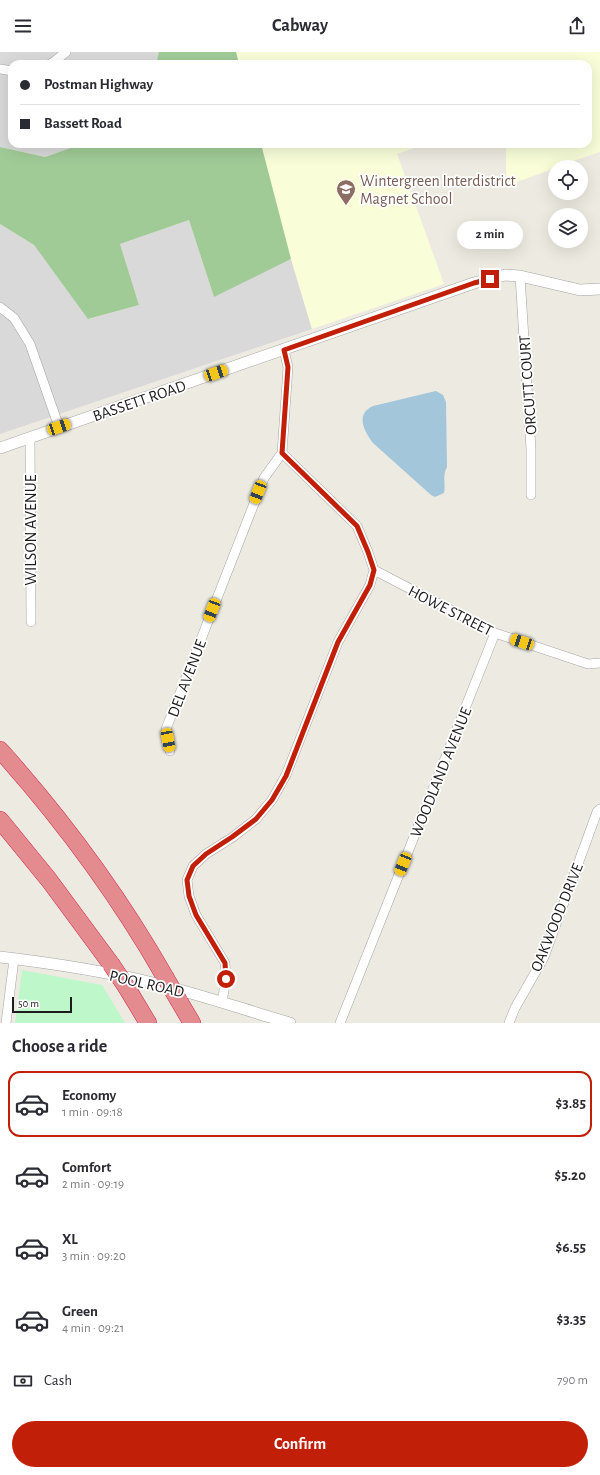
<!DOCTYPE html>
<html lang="en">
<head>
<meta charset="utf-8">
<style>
  body { margin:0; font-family:"Alegreya Sans",sans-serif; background:#f7f7f7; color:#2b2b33; height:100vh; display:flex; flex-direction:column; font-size:15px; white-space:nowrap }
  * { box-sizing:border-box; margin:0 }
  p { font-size:13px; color:#7c7c81 }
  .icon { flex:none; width:22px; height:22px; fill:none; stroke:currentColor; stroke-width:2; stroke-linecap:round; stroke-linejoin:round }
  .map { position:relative; height:971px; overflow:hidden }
  .details { display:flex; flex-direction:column; background:#fff; flex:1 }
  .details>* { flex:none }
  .banner { position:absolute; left:8px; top:8px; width:584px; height:88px; border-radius:12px; box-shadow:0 4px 16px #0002; display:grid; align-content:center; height:88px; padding:0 12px; background:#fff }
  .fabs { position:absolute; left:548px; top:108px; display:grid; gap:8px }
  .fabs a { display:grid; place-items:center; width:40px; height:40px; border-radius:50%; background:#fff; box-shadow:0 4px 16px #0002; font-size:20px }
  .scale { position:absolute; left:12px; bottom:10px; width:60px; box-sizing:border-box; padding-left:4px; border:2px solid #1c1c1c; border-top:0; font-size:11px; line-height:14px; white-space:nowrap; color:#1c1c1c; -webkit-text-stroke:3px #fff; paint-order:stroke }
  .end { position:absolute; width:18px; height:18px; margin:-9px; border:5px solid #c11f07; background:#fff; box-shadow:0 0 0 2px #fff }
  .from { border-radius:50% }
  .bubble { position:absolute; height:28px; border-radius:14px; background:#fff; box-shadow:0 4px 16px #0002; font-size:13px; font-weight:600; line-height:28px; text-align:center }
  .car { position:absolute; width:12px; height:24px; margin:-12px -6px; border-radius:5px; box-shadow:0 0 3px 1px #0007; background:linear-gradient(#f5c518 24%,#345 0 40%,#f5c518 0 76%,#345 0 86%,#f5c518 0) }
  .banner b { display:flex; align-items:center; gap:14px; height:38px; font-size:15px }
  .banner b+b { border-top:1px solid #e1e1e2 }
  .banner i { width:10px; height:10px; background:#2b2b33 }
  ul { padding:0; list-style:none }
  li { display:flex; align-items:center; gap:12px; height:66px; margin:0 8px 6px; padding:0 4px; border:2px solid transparent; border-radius:12px }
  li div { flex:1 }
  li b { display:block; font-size:15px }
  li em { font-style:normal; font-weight:600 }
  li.on { border-color:#c11f07 }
  li>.icon { width:36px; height:36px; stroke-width:1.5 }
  h2 { padding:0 12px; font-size:18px; line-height:48px }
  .pay { display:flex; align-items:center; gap:10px; height:44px; padding:0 12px; font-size:15px }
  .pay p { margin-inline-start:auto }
  .cta { display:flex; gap:8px; margin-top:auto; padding:8px 12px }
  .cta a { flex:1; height:46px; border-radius:24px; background:#c11f07; color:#fff; font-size:16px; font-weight:600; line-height:46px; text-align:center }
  header { display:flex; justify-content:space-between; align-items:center; height:52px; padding:0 12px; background:#fff; font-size:18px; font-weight:600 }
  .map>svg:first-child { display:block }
  .residential { fill:#dad9d9 }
  .education { fill:#f9fed9 }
  .forest { fill:#a0cb97 }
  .park { fill:#bef7ca }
  .water { fill:#a3c6da }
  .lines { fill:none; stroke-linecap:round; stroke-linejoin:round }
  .minor-casing { stroke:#a3a3a3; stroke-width:10 }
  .tertiary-casing { stroke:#a3a3a3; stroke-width:12 }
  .motorway-casing { stroke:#d0294d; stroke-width:18 }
  .minor { stroke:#fff; stroke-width:9 }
  .tertiary { stroke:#fff; stroke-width:11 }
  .motorway { stroke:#e38b8f; stroke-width:17 }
  .motorway-bridge-casing { stroke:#d0294d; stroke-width:18; stroke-linecap:butt }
  .motorway-bridge { stroke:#e38b8f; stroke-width:17 }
  .route { stroke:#c11f07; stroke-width:5 }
  .labels { text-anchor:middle; stroke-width:3.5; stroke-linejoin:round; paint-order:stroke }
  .education-label { font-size:16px; fill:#785e54; stroke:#fff; text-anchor:start }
  .street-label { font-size:16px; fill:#1c1c1c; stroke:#fff }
</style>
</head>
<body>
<header><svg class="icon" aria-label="menu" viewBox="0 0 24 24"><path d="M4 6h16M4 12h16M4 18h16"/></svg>Cabway<svg class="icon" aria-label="share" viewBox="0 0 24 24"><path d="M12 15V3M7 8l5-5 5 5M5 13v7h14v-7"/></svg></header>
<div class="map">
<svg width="600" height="971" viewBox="0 0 600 971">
  <rect width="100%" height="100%" fill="#edebe1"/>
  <path class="residential" d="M0,0H159L156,12H12V92H82L45,105L0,95Z
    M189,168L214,244L291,207L312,277L0,382V172L34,193L89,267L139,253L120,192Z"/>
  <path class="education" d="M236,0H600V100L555,115V116L506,134V92H588V12H239Z
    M261,92H426L397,102L444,232L312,277L291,207Z"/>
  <path class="forest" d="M159,0H236L239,12H156Z
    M82,92H261L291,207L214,245L189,168L120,192L139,253L88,267L34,193L0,172V95L45,105Z"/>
  <path class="park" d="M22,918L102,933L125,971H15Z"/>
  <path class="water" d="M436,339L443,343L446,350L447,415C442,423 446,432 444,441L435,445L431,443L373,391C364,379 355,362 373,354Z"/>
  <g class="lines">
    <g class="minor-casing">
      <path id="minor" d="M50,12L55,9L66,0
        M0,17L12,19
        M520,224L531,397V443
        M0,255L14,266L30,292L59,375
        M30,386L31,570
        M374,518L495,581L588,612L600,611
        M170,699L166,677L264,426L282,401
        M222,950L226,927L225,911L196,863L189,844L187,828L193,814L206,802L233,785L256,767L272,748L286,723L338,590L370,533L374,518L368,500L357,474L282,401L288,315L284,298
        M6,971L14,907
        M340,971L495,581
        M509,971L515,956L544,905L597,760L600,757"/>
    </g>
    <g class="tertiary-casing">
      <path id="tertiary" d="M0,396L474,231L505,223L520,224L580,238L600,237
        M0,905C51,911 103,919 153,931C199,942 245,958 290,971"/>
    </g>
    <g class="motorway-casing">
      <path id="motorway" d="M0,698C61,766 120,846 165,925
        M0,768L49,828L111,912
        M127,936L148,971
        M179,949L192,971"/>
    </g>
    <use href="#minor" class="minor"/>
    <use href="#tertiary" class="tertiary"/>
    <use href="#motorway" class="motorway"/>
    <g class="motorway-bridge-casing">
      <path id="motorway-bridge" d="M111,912L127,936
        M165,925L179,949"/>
    </g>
    <use href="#motorway-bridge" class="motorway-bridge"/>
  </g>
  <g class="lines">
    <path class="route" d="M226,927L225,911L196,863L189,844L187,828L193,814L206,802L232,785L256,767L272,748L286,724L338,590L370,533L374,518L368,500L357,474L282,401L288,315L284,298L474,231L490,227"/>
  </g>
  <defs>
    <g id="school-pin" transform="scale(1)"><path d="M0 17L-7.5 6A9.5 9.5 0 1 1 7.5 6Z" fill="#8d6e63" stroke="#fff"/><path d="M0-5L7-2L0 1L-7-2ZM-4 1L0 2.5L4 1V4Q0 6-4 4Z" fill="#fff"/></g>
  </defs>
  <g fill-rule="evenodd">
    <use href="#school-pin" x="346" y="137"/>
  </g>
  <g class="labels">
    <g class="education-label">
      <text x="360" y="134">Wintergreen Interdistrict<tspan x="360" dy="18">Magnet School</tspan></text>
    </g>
    <g class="street-label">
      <text transform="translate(527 333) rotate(-94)" y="6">ORCUTT COURT</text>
      <text transform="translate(139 348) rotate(-19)" y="6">BASSETT ROAD</text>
      <text transform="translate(30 478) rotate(-90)" y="6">WILSON AVENUE</text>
      <text transform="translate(451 558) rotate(27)" y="6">HOWE STREET</text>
      <text transform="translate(186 626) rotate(-69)" y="6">DEL AVENUE</text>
      <text transform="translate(440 720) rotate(-68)" y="6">WOODLAND AVENUE</text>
      <text transform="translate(556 865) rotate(-68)" y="6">OAKWOOD DRIVE</text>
      <text transform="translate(147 931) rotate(13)" y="6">POOL ROAD</text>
    </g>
  </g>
</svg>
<div class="fabs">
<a><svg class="icon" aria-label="locate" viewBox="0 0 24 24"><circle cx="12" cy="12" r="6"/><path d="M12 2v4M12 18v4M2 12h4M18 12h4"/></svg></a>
<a><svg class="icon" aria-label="layers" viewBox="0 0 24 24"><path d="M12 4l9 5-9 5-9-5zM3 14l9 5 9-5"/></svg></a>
</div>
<div class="scale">50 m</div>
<i class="end from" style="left:226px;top:927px"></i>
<i class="end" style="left:490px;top:227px"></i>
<div class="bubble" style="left:457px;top:169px;width:66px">2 min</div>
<i class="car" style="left:216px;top:321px;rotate:71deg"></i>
<i class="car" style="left:59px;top:375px;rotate:71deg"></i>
<i class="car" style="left:258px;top:440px;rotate:201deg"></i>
<i class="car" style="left:212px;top:558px;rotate:201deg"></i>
<i class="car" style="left:522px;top:590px;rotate:288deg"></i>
<i class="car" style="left:168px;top:688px;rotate:169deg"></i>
<i class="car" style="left:403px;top:812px;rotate:202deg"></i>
<div class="banner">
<b><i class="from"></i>Postman Highway</b>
<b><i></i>Bassett Road</b>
</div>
</div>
<section class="details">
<h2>Choose a ride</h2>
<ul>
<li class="on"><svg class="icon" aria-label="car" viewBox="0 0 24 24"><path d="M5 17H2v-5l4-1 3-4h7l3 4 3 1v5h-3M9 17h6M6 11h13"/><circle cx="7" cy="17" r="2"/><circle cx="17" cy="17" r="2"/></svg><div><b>Economy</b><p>1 min · 09:18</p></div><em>$3.85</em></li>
<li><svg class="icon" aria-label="car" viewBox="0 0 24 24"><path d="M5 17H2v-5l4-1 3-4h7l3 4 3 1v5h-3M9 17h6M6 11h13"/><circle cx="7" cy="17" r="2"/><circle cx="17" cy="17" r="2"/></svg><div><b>Comfort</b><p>2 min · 09:19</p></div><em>$5.20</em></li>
<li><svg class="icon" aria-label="car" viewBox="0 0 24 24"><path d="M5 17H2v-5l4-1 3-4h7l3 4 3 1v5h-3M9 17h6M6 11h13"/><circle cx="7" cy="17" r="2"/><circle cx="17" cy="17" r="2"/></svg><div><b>XL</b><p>3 min · 09:20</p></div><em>$6.55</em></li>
<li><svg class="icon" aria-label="car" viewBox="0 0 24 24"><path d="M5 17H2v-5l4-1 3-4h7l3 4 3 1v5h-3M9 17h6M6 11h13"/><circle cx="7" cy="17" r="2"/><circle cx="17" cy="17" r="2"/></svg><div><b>Green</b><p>4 min · 09:21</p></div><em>$3.35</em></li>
</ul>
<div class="pay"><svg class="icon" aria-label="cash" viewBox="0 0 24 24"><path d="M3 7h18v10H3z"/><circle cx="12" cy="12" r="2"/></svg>Cash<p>790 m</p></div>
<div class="cta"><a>Confirm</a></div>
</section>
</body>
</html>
